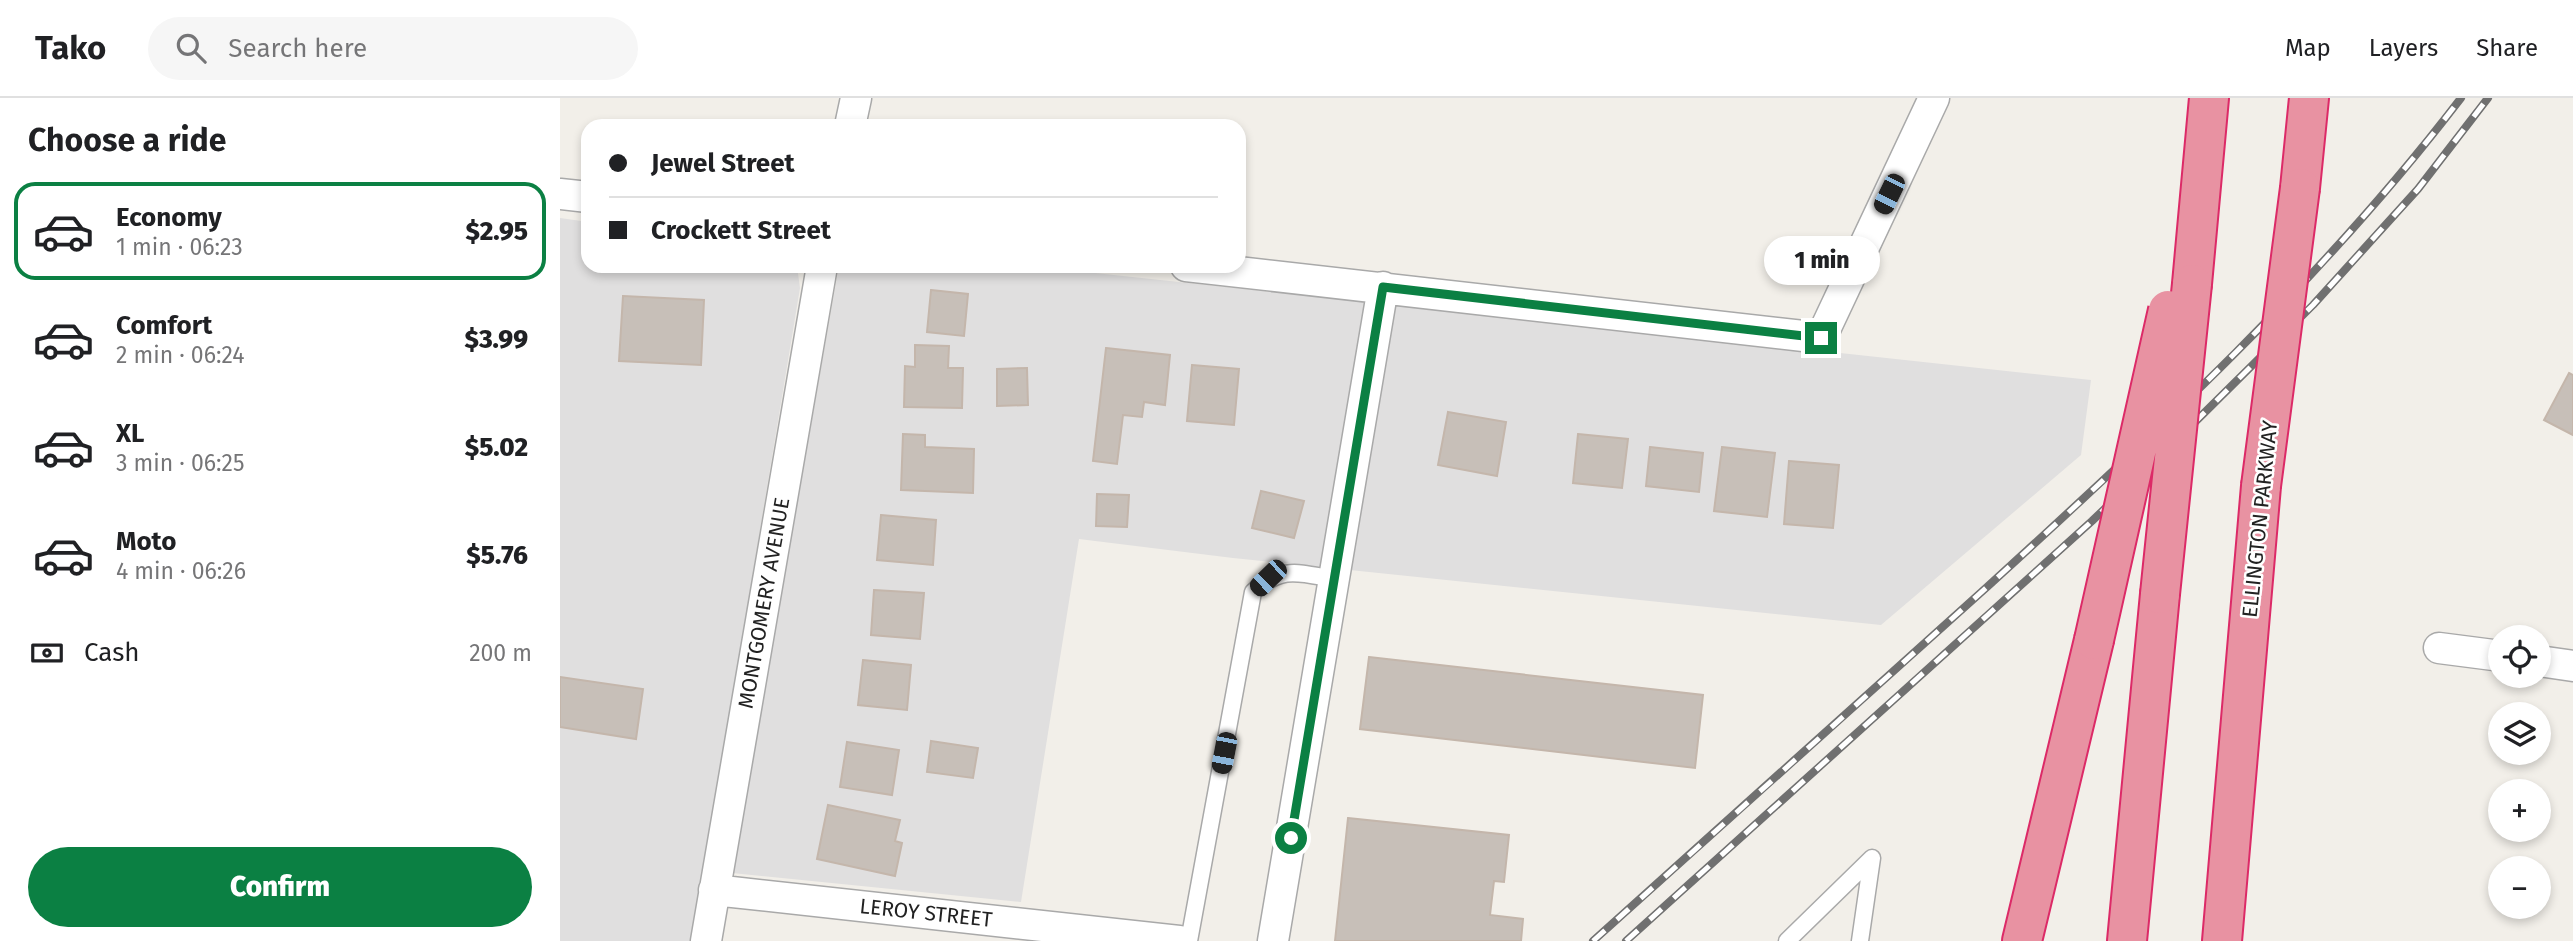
<!DOCTYPE html>
<html lang="en">
<head>
<meta charset="utf-8">
<style>
  body { margin:0; font-family:"Fira Sans",sans-serif; background:#f6f6f6; color:#202124; height:100vh; display:flex; flex-direction:column; font-size:26px; white-space:nowrap }
  * { box-sizing:border-box; margin:0 }
  p { font-size:23px; color:#757577 }
  .icon { flex:none; width:38px; height:38px; fill:none; stroke:currentColor; stroke-width:2; stroke-linecap:round; stroke-linejoin:round }
  .map { position:relative; flex:1; overflow:hidden }
  .details { display:flex; flex-direction:column; background:#fff; width:560px }
  .details>* { flex:none }
  .banner { position:absolute; left:21px; top:21px; width:665px; height:154px; border-radius:21px; box-shadow:0 4px 10px #0003; display:grid; align-content:center; height:154px; padding:0 28px; background:#fff }
  .buttons { position:absolute; left:1928px; top:527px; display:grid; gap:14px }
  .buttons a { display:grid; place-items:center; width:63px; height:63px; border-radius:50%; background:#fff; box-shadow:0 4px 10px #0003; font-size:35px }
  .end { position:absolute; width:32px; height:32px; margin:-16px; border:9px solid #0b8043; background:#fff; box-shadow:0 0 0 4px #fff }
  .from { border-radius:50% }
  .bubble { position:absolute; height:49px; border-radius:24px; background:#fff; box-shadow:0 4px 10px #0003; font-size:23px; font-weight:800; line-height:49px; text-align:center }
  .car { position:absolute; width:21px; height:42px; margin:-21px -10px; border-radius:9px; box-shadow:0 0 5px 2px #0007; background:linear-gradient(#222 24%,#8ab4d8 0 40%,#222 0 76%,#8ab4d8 0 86%,#222 0) }
  .banner b { display:flex; align-items:center; gap:24px; height:66px; font-size:26px }
  .banner b+b { border-top:2px solid #e0e0e0 }
  .banner i { width:18px; height:18px; background:#202124 }
  ul { padding:0; list-style:none }
  li { display:flex; align-items:center; gap:21px; height:98px; margin:0 14px 10px; padding:0 14px; border:4px solid transparent; border-radius:21px }
  li div { flex:1 }
  li b { display:block; font-size:26px }
  li em { font-style:normal; font-weight:800 }
  li.on { border-color:#0b8043 }
  li>.icon { width:63px; height:63px; stroke-width:1.5 }
  h2 { padding:0 28px; font-size:32px; line-height:84px }
  .pay { display:flex; align-items:center; gap:18px; height:77px; padding:0 28px; font-size:26px }
  .pay p { margin-inline-start:auto }
  .button { display:flex; gap:14px; margin-top:auto; padding:14px 28px }
  .button a { flex:1; height:80px; border-radius:42px; background:#0b8043; color:#fff; font-size:28px; font-weight:800; line-height:80px; text-align:center }
  header { display:flex; align-items:center; gap:42px; box-sizing:border-box; height:98px; padding:0 35px; background:#fff; border-bottom:2px solid #e0e0e0 }
  header strong { font-size:33px }
  nav { display:flex; gap:38px; margin-inline-start:auto; font-size:24px }
  .search { width:490px; height:63px; background:#f6f6f6; display:flex; align-items:center; gap:18px; box-sizing:border-box; padding:0 24px; border-radius:38px; color:#757577; font-size:26px }
  main { display:flex; flex:1; min-height:0 }
  .map>svg:first-child { display:block }
  .residential { fill:#e0dfdf }
  .building { fill:#c7bfb8; stroke:#c4b6ab; stroke-width:2 }
  .lines { fill:none; stroke-linecap:round; stroke-linejoin:round }
  .service-casing { stroke:#a9a9a9; stroke-width:19 }
  .minor-casing { stroke:#a9a9a9; stroke-width:33 }
  .motorway-casing { stroke:#dc2a67; stroke-width:42 }
  .service { stroke:#fff; stroke-width:16 }
  .minor { stroke:#fff; stroke-width:30 }
  .motorway { stroke:#e892a2; stroke-width:38 }
  .rail-casing { stroke:#707070; stroke-width:8 }
  .rail { stroke:#fff; stroke-width:5; stroke-dasharray:16; stroke-linecap:butt }
  .motorway-bridge-casing { stroke:#dc2a67; stroke-width:42; stroke-linecap:butt }
  .motorway-bridge { stroke:#e892a2; stroke-width:38 }
  .route { stroke:#0b8043; stroke-width:9 }
  .labels { text-anchor:middle; stroke-width:5; stroke-linejoin:round; paint-order:stroke }
  .street-label { font-size:21px; fill:#222; stroke:#fff }
</style>
</head>
<body>
<header>
<strong>Tako</strong>
<div class="search"><svg class="icon" aria-label="search" viewBox="0 0 24 24"><circle cx="10" cy="10" r="6"/><path d="M15 15l6 6"/></svg>Search here</div>
<nav><a>Map</a><a>Layers</a><a>Share</a></nav>
</header>
<main>
<section class="details">
<h2>Choose a ride</h2>
<ul>
<li class="on"><svg class="icon" aria-label="car" viewBox="0 0 24 24"><path d="M5 17H2v-5l4-1 3-4h7l3 4 3 1v5h-3M9 17h6M6 11h13"/><circle cx="7" cy="17" r="2"/><circle cx="17" cy="17" r="2"/></svg><div><b>Economy</b><p>1 min · 06:23</p></div><em>$2.95</em></li>
<li><svg class="icon" aria-label="car" viewBox="0 0 24 24"><path d="M5 17H2v-5l4-1 3-4h7l3 4 3 1v5h-3M9 17h6M6 11h13"/><circle cx="7" cy="17" r="2"/><circle cx="17" cy="17" r="2"/></svg><div><b>Comfort</b><p>2 min · 06:24</p></div><em>$3.99</em></li>
<li><svg class="icon" aria-label="car" viewBox="0 0 24 24"><path d="M5 17H2v-5l4-1 3-4h7l3 4 3 1v5h-3M9 17h6M6 11h13"/><circle cx="7" cy="17" r="2"/><circle cx="17" cy="17" r="2"/></svg><div><b>XL</b><p>3 min · 06:25</p></div><em>$5.02</em></li>
<li><svg class="icon" aria-label="car" viewBox="0 0 24 24"><path d="M5 17H2v-5l4-1 3-4h7l3 4 3 1v5h-3M9 17h6M6 11h13"/><circle cx="7" cy="17" r="2"/><circle cx="17" cy="17" r="2"/></svg><div><b>Moto</b><p>4 min · 06:26</p></div><em>$5.76</em></li>
</ul>
<div class="pay"><svg class="icon" aria-label="cash" viewBox="0 0 24 24"><path d="M3 7h18v10H3z"/><circle cx="12" cy="12" r="2"/></svg>Cash<p>200 m</p></div>
<div class="button"><a>Confirm</a></div>
</section>
<div class="map">
<svg width="2013" height="843" viewBox="0 0 2013 843">
  <rect width="100%" height="100%" fill="#f2efe9"/>
  <path class="residential" d="M0,120L28,124V168H237L240,190L132,843H0Z
    M279,168H470L1531,282L1521,357L1321,527L673,460L519,441L461,804L172,775Z"/>
  <path class="building" d="M371,192L408,196L404,238L367,234Z
    M63,198L144,202L141,267L59,263Z
    M355,247L389,248L388,270H403L402,310L344,309L345,268L355,269Z
    M546,250L610,257L605,307L584,304L582,319L563,317L557,366L533,363Z
    M632,267L679,271L674,327L627,323Z
    M467,270L468,307L437,308V271Z
    M2009,275L2013,277V337L1984,322Z
    M888,314L946,324L937,378L878,367Z
    M343,336L365,337V349L414,351L413,395L341,392Z
    M1018,336L1068,341L1062,390L1013,385Z
    M1090,349L1143,355L1139,394L1086,388Z
    M1162,349L1215,355L1207,419L1154,413Z
    M1229,363L1279,367L1273,430L1224,426Z
    M701,393L744,403L734,440L692,430Z
    M537,396L569,397L567,429L536,428Z
    M321,417L376,422L373,467L317,462Z
    M314,492L364,495L360,541L311,537Z
    M809,559L1143,597L1135,670L800,631Z
    M303,562L351,567L347,612L298,607Z
    M0,579L83,591L76,641L0,629Z
    M371,643L418,650L413,680L367,674Z
    M287,644L339,652L332,697L280,689Z
    M268,707L340,722L335,743L342,745L335,778L257,761Z
    M788,720L949,737L944,784L934,783L930,817L963,821L961,843H775Z"/>
  <g class="lines">
    <g class="service-casing">
      <path id="service" d="M629,843L693,494C722,467 739,475 774,481
        M1227,843L1312,760L1300,843"/>
    </g>
    <g class="minor-casing">
      <path id="minor" d="M290,28L296,0
        M0,96L28,99
        M626,168L1261,240L1374,0
        M1879,550L1941,558
        M1979,563L2013,568
        M154,792L619,843
        M146,843L262,168
        M713,843L823,189"/>
    </g>
    <g class="motorway-casing">
      <path id="motorway" d="M1740,90L1749,0
        M1632,186L1649,0
        M1462,843L1534,542
        M1567,843L1600,496
        M1662,843L1701,388"/>
    </g>
    <use href="#service" class="service"/>
    <use href="#minor" class="minor"/>
    <use href="#motorway" class="motorway"/>
    <g class="rail-casing">
      <path id="rail" d="M1033,843C1165,725 1296,607 1427,489C1595,336 1763,181 1901,0
        M1066,843L1532,423L1633,326L1753,207L1858,91L1928,0"/>
    </g>
    <use href="#rail" class="rail"/>
    <g class="motorway-bridge-casing">
      <path id="motorway-bridge" d="M1701,388L1740,90
        M1600,496L1632,186
        M1534,542L1608,212"/>
    </g>
    <use href="#motorway-bridge" class="motorway-bridge"/>
  </g>
  <g class="lines">
    <path class="route" d="M731,740L823,189L1261,240"/>
  </g>
  <g class="labels">
    <g class="street-label">
      <text transform="translate(1700 421) rotate(-84)" y="7">ELLINGTON PARKWAY</text>
      <text transform="translate(204 505) rotate(-80)" y="7">MONTGOMERY AVENUE</text>
      <text transform="translate(366 815) rotate(6)" y="7">LEROY STREET</text>
    </g>
  </g>
</svg>
<div class="buttons">
<a><svg class="icon" aria-label="locate" viewBox="0 0 24 24"><circle cx="12" cy="12" r="6"/><path d="M12 2v4M12 18v4M2 12h4M18 12h4"/></svg></a>
<a><svg class="icon" aria-label="layers" viewBox="0 0 24 24"><path d="M12 4l9 5-9 5-9-5zM3 14l9 5 9-5"/></svg></a>
<a>+</a>
<a>−</a>
</div>
<i class="end from" style="left:731px;top:740px"></i>
<i class="end" style="left:1261px;top:240px"></i>
<div class="bubble" style="left:1204px;top:138px;width:116px">1 min</div>
<i class="car" style="left:1329px;top:96px;rotate:206deg"></i>
<i class="car" style="left:708px;top:480px;rotate:226deg"></i>
<i class="car" style="left:664px;top:655px;rotate:191deg"></i>
<div class="banner">
<b><i class="from"></i>Jewel Street</b>
<b><i></i>Crockett Street</b>
</div>
</div>
</main>
</body>
</html>
